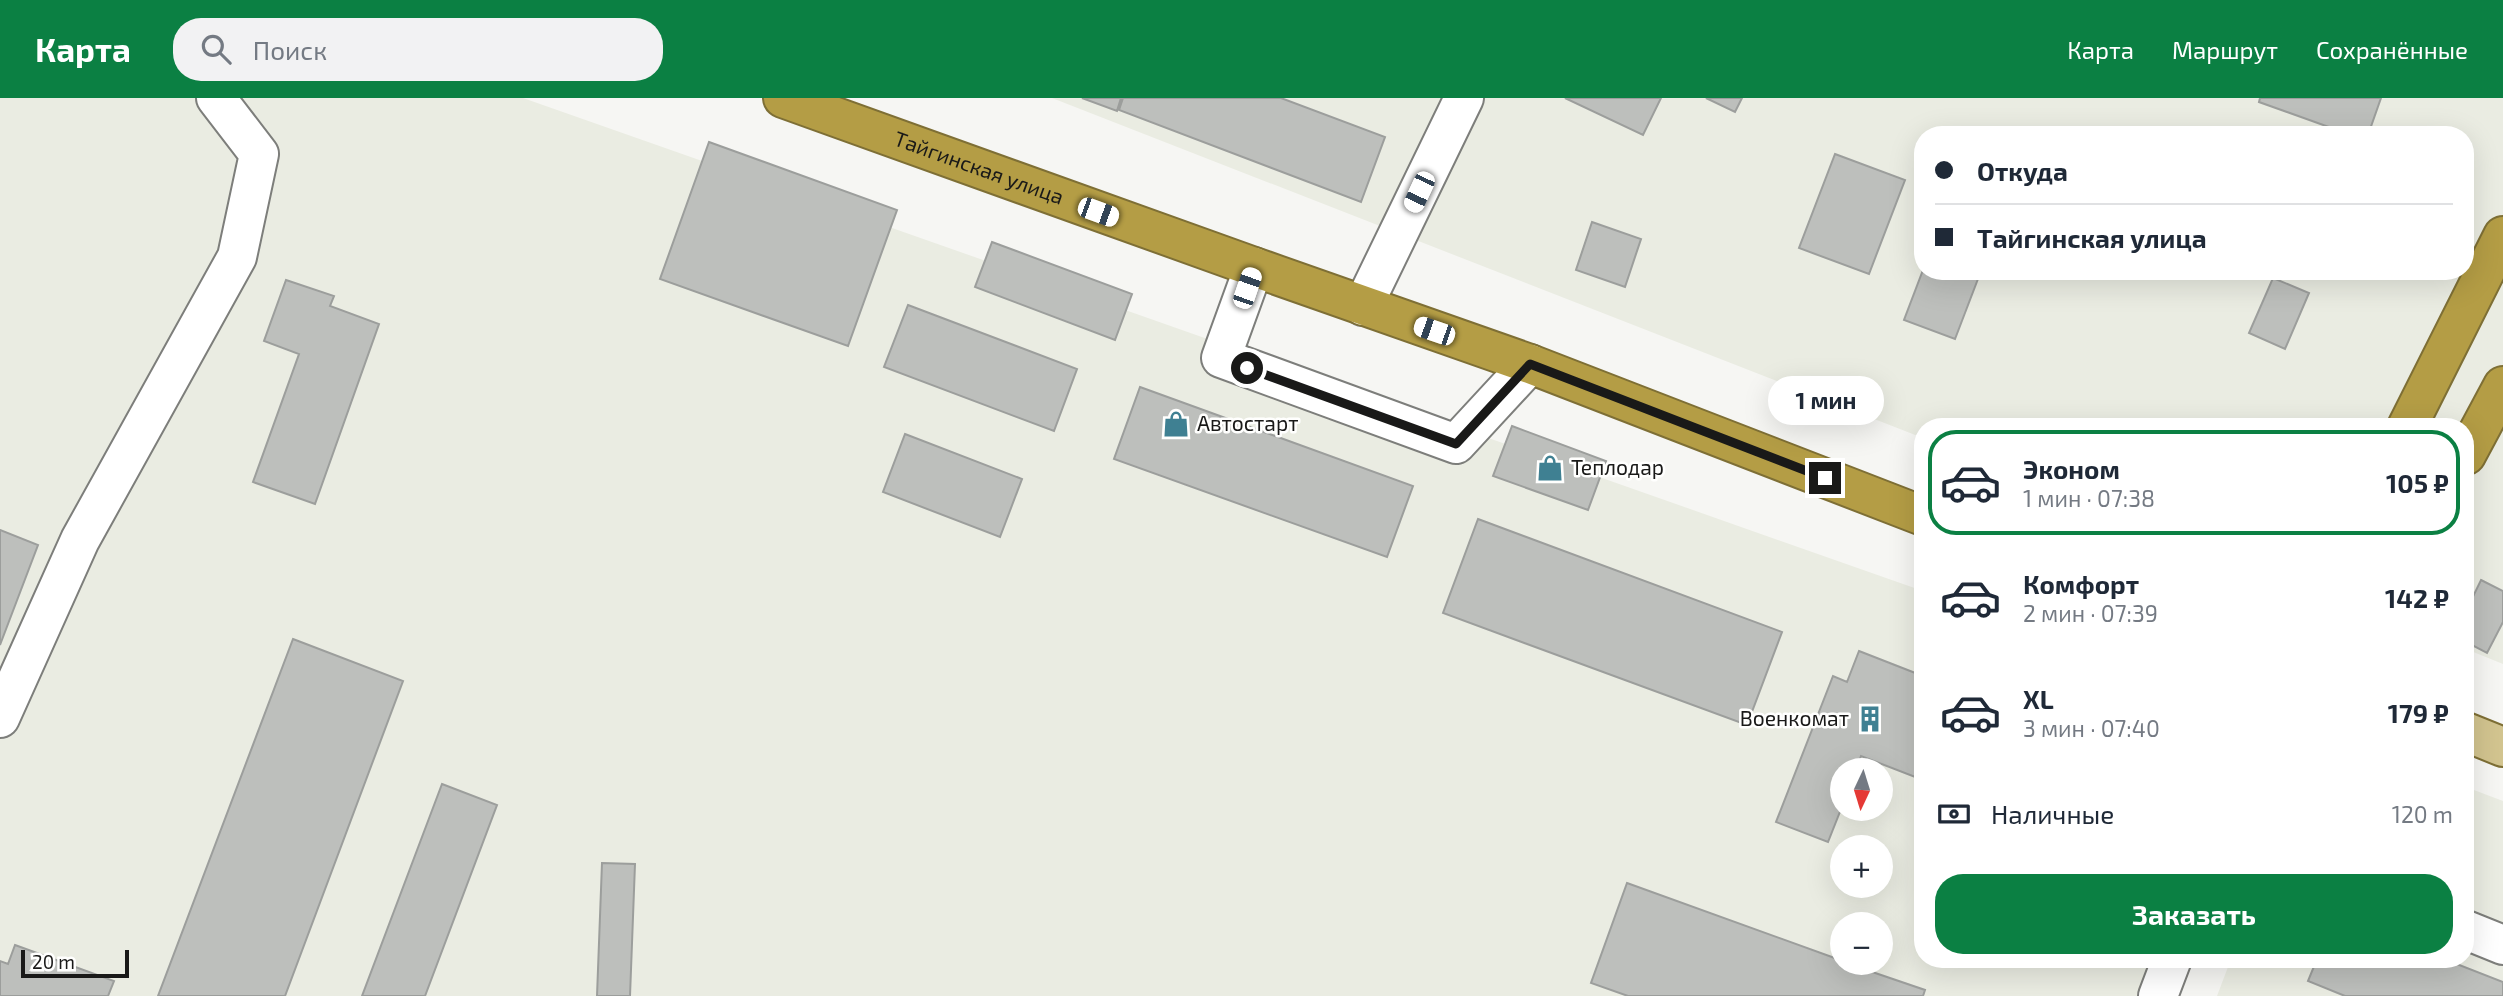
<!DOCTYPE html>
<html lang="ru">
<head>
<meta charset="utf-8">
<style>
  body { margin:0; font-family:"Exo 2",sans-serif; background:#f2f2f3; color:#1f2937; height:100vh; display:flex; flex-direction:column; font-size:26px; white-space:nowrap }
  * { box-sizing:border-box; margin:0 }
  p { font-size:23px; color:#747a83 }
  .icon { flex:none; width:38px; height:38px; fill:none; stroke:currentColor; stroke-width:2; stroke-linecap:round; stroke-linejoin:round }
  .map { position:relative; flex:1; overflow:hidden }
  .sheet { position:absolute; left:1914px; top:320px; width:560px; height:550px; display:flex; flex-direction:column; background:#fff; border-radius:28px; box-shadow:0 7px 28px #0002 }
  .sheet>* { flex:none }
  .hud { position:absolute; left:1914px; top:28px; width:560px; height:154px; border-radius:28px; box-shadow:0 7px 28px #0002; display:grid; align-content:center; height:154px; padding:0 21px; background:#fff }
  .needle { width:46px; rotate:184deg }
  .controls { position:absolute; left:1830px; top:660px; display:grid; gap:14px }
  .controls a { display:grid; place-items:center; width:63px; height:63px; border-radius:50%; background:#fff; box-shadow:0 7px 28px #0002; font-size:35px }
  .scale { position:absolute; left:21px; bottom:18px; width:108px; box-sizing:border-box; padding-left:7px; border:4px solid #191918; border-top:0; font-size:19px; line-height:24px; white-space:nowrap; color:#191918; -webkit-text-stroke:5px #fffffe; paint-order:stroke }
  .end { position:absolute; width:32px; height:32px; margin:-16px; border:9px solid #191918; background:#fff; box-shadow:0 0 0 4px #fff }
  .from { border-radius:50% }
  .bubble { position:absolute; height:49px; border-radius:24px; background:#fff; box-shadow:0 7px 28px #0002; font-size:23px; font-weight:700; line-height:49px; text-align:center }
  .car { position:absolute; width:21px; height:42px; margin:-21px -10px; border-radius:9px; box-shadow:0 0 5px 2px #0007; background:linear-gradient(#fff 24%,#345 0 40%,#fff 0 76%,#345 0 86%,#fff 0) }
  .hud b { display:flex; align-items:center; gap:24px; height:66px; font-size:26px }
  .hud b+b { border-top:2px solid #e0e1e3 }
  .hud i { width:18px; height:18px; background:#1f2937 }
  ul { padding:12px 0 0; list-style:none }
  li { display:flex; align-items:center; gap:21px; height:105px; margin:0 14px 10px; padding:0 7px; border:4px solid transparent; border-radius:28px }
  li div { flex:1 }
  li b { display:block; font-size:26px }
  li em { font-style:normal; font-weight:700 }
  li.active { border-color:#0b8043 }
  li>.icon { width:63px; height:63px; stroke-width:1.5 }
  .pay { display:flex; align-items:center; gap:18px; height:77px; padding:0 21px; font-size:26px }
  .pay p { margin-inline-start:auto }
  .action { display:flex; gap:14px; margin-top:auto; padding:14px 21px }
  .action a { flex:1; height:80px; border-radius:28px; background:#0b8043; color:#fff; font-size:28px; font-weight:700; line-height:80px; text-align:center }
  header { display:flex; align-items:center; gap:42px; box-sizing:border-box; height:98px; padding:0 35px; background:#0b8043; color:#fff }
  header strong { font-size:33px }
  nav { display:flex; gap:38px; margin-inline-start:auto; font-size:24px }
  .search { width:490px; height:63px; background:#f2f2f3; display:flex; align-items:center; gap:18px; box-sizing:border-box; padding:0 24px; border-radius:28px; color:#747a83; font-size:26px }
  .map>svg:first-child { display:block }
  .built { fill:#eaece2; fill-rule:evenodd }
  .building { fill:#bdbfbc; stroke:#9c9e9c; stroke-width:2 }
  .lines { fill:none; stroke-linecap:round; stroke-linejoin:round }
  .minor-casing { stroke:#7d7e7b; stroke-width:42 }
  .major-casing { stroke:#7e6f35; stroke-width:42 }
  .highway-casing { stroke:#7e6f35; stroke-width:42 }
  .minor { stroke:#fff; stroke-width:38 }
  .major { stroke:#d2c48f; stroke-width:38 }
  .highway { stroke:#b49d45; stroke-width:38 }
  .route { stroke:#191918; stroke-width:9 }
  .labels { text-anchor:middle; stroke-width:5; stroke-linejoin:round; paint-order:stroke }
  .street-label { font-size:21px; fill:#191918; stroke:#fffffe }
  .poi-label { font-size:21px; fill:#191918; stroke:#fffffe; text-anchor:start }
</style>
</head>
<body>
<header>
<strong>Карта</strong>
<div class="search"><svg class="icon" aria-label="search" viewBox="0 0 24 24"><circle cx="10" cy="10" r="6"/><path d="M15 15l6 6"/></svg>Поиск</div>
<nav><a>Карта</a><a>Маршрут</a><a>Сохранённые</a></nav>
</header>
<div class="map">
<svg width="2503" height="898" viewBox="0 0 2503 898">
  <rect width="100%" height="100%" fill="#f6f6f3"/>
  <path class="built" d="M0,0H523L1923,493V861H2151L2137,898H0ZM1843,672H1881V710H1843ZM1843,749H1881V788H1843ZM1843,826H1881V864H1843Z
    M1052,0H2503V566L2466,551V329H1923V340ZM1923,37H2466V173H1923Z
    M2466,689L2503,703V898H2217L2231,861H2466Z"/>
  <path class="building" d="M1082,0H1121L1117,13Z
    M1123,0H1281L1385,39L1361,104L1119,12Z
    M1565,0H1661L1643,37Z
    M1706,0H1742L1735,14Z
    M2260,0H2381L2368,37H2351L2259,4Z
    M709,44L897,112L848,248L660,181Z
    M1835,56L1905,82L1869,176L1799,150Z
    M1592,124L1641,141L1625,189L1576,172Z
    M992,144L1132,196L1115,242L975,189Z
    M1923,172L1981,173L1955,241L1904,222Z
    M2273,180L2309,195L2285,251L2249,235Z
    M286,182L334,198L330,208L379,226L315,406L253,384L299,256L264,243Z
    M908,207L1077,271L1054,333L884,269Z
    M1140,289L1413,388L1387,459L1114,361Z
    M1512,328L1606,363L1588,412L1493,378Z
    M905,336L1022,381L1000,439L883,394Z
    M1478,421L1782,534L1747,627L1443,515Z
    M0,432L38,447L0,547Z
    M2481,482L2503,493V524L2487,555L2466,544V513Z
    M293,541L403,583L285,898H158Z
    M1859,553L1923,578V682L1861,658L1856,672H1843V706L1828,744L1776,724L1833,578L1847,584Z
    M442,686L497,707L425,898H362Z
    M602,765L635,766L630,898H597Z
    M1627,785L1843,863V864L1925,892L1923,898H1628L1591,885Z
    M15,847L114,883L108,898H0V863L8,866Z
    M2317,861H2444L2503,884V898H2345L2308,883Z"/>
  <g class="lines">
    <g class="minor-casing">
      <path id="minor" d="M1254,169L1221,260L1456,346L1530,266
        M1363,208L1464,0
        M0,620L80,442L237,159L259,56L216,0
        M2466,832L2503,847
        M2158,898L2172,861"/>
    </g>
    <g class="major-casing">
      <path id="major" d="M2466,634L2503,649"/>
    </g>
    <g class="highway-casing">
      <g id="highway">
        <path id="s1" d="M783,0L1254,169L1530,266L1923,418"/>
        <path d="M2407,329L2503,138"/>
        <path d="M2466,357L2503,288"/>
      </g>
    </g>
    <use href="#minor" class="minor"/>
    <use href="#major" class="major"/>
    <use href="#highway" class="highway"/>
  </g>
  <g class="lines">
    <path class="route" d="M1247,270L1456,346L1530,266L1825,380"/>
  </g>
  <defs>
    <g id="shop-bare" transform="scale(2.1)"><path d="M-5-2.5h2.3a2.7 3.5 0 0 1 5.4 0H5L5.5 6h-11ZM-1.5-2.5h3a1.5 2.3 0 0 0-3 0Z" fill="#3f8092" stroke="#fffffe" stroke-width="2.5" paint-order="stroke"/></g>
    <g id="building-bare" transform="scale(2.1)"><path d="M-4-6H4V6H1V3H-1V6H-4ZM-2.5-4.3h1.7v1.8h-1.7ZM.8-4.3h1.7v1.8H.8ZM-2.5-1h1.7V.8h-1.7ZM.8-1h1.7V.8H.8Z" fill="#3f8092" stroke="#fffffe" stroke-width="2.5" paint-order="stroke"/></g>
  </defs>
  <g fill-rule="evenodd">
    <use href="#shop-bare" x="1176" y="326"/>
    <use href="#shop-bare" x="1550" y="370"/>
    <use href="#building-bare" x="1870" y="621"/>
  </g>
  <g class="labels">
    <g class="street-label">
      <text dy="7" stroke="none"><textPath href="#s1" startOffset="208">Тайгинская улица</textPath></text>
    </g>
    <g class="poi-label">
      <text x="1197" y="333">Автостарт</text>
      <text x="1571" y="377">Теплодар</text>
      <text x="1849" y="628" text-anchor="end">Военкомат</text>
    </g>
  </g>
</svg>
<div class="controls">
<a><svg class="needle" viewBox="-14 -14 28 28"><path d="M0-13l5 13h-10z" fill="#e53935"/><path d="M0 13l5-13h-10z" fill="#747a83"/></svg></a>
<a>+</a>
<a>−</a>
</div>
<div class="scale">20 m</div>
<i class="end from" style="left:1247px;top:270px"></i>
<i class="end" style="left:1825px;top:380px"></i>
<div class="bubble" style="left:1768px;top:278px;width:116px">1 мин</div>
<i class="car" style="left:1419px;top:94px;rotate:205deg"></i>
<i class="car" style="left:1098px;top:114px;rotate:110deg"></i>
<i class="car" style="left:1247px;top:190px;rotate:19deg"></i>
<i class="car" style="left:1434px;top:233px;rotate:289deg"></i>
<div class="hud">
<b><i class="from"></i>Откуда</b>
<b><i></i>Тайгинская улица</b>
</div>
<section class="sheet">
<ul>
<li class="active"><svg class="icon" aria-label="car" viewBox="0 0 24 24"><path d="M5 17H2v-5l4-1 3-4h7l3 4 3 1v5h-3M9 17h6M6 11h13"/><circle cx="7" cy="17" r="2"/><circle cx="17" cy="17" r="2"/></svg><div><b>Эконом</b><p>1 мин · 07:38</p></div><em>105 ₽</em></li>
<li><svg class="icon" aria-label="car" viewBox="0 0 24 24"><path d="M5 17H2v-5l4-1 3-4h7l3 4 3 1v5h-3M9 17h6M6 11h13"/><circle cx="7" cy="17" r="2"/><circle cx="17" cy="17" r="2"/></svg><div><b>Комфорт</b><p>2 мин · 07:39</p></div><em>142 ₽</em></li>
<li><svg class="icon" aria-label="car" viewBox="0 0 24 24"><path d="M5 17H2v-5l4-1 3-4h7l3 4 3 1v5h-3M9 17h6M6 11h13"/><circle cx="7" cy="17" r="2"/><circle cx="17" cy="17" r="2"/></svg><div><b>XL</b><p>3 мин · 07:40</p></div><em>179 ₽</em></li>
</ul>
<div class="pay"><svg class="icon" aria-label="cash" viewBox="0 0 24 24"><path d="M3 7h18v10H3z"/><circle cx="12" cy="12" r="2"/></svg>Наличные<p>120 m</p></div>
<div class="action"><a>Заказать</a></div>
</section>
</div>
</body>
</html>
